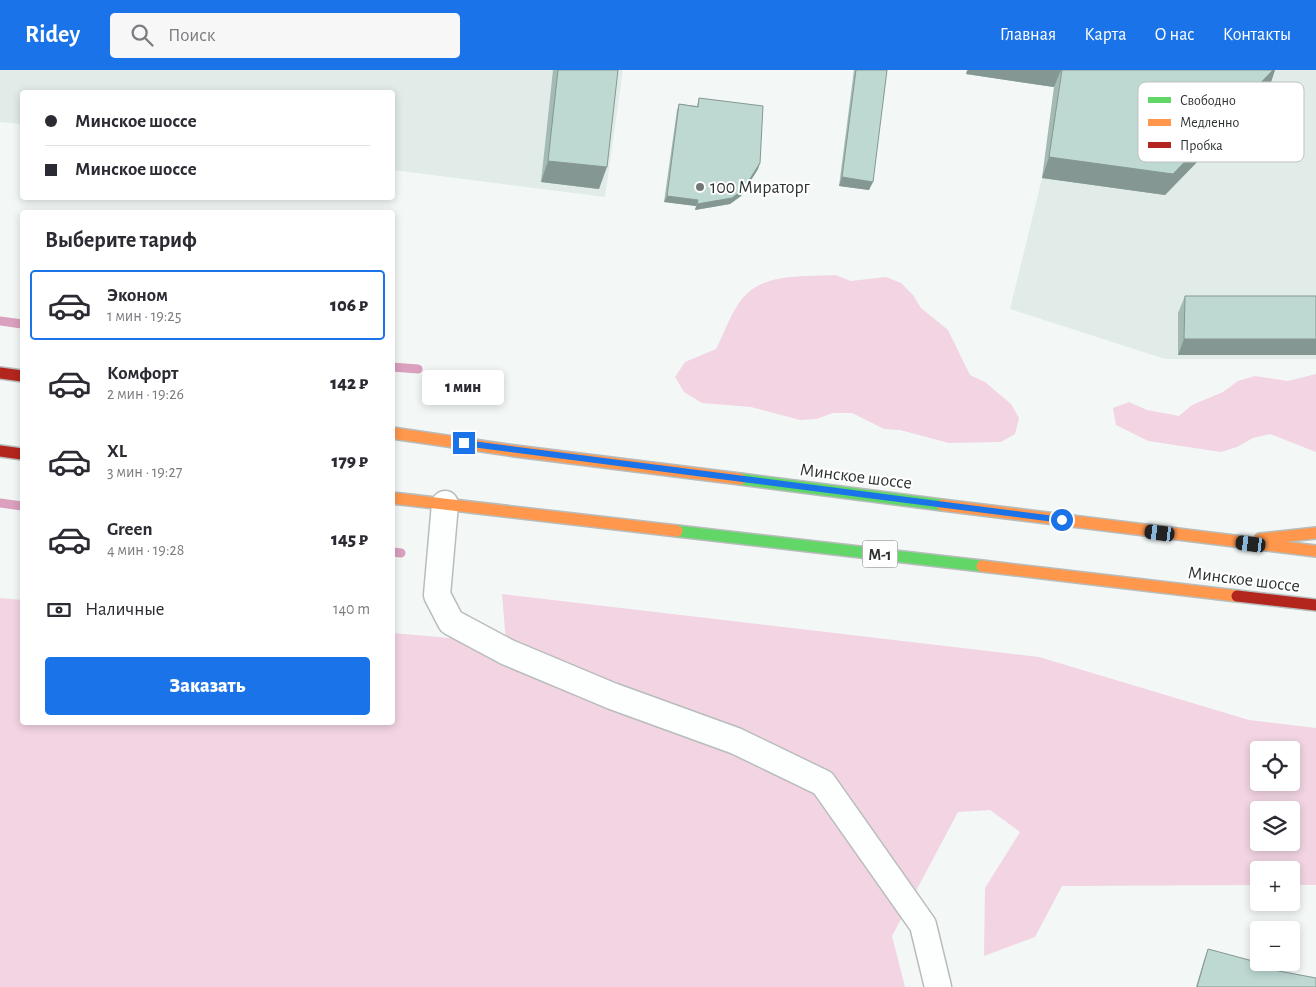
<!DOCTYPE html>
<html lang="ru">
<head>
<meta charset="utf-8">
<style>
  body { margin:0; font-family:"Alegreya Sans",sans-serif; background:#f7f7f7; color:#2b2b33; height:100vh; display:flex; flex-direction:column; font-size:19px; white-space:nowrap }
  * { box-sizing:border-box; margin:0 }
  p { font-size:16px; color:#7c7c81 }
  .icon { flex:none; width:28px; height:28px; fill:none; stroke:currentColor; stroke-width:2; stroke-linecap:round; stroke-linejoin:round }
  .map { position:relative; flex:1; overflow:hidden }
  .side { position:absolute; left:20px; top:140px; width:375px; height:515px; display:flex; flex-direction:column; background:#fff; border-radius:5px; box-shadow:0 2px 8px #0003 }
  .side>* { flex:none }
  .top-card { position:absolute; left:20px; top:20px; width:375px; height:110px; border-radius:5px; box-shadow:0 2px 8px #0003; display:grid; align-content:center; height:110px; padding:0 25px; background:#fff }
  .tools { position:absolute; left:1250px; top:671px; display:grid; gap:10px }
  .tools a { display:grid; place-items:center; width:50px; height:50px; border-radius:5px; background:#fff; box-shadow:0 2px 8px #0003; font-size:25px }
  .end { position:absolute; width:22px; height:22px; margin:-11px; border:6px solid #1a73e8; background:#fff; box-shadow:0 0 0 2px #fff }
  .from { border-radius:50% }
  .bubble { position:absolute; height:35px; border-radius:5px; background:#fff; box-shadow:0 2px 8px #0003; font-size:16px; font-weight:800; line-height:35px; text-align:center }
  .car { position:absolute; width:15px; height:30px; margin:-15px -8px; border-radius:6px; box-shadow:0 0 4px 1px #0007; background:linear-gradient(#222 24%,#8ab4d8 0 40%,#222 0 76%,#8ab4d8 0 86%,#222 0) }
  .top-card b { display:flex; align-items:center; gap:18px; height:48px; font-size:19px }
  .top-card b+b { border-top:1px solid #e1e1e2 }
  .top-card i { width:12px; height:12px; background:#2b2b33 }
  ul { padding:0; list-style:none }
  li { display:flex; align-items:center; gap:15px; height:70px; margin:0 10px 8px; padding:0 15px; border:2px solid transparent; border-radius:5px }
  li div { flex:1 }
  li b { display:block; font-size:19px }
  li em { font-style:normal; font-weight:800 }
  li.selected { border-color:#1a73e8 }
  li>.icon { width:45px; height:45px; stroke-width:1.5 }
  h2 { padding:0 25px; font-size:22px; line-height:60px }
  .pay { display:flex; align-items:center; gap:12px; height:55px; padding:0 25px; font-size:19px }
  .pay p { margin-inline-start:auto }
  .primary-button { display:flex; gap:10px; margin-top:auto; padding:10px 25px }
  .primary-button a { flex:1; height:58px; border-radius:5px; background:#1a73e8; color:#fff; font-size:20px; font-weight:800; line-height:58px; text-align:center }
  header { display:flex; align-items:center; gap:30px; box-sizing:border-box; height:70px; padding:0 25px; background:#1a73e8; color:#fff }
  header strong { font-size:24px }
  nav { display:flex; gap:28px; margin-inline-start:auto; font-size:18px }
  .search { width:350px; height:45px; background:#f7f7f7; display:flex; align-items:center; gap:12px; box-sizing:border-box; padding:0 18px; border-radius:5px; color:#7c7c81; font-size:19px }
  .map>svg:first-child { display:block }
  .built { fill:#e1ece9 }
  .green { fill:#f2d4e3; fill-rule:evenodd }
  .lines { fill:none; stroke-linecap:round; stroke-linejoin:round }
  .stream { stroke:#daa0bd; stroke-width:9 }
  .street-casing { stroke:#b8bcbb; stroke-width:29 }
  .fast-casing { stroke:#b8bcbb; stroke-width:14 }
  .slow-casing { stroke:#b8bcbb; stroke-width:14 }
  .jam-casing { stroke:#b8bcbb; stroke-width:14 }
  .street { stroke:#fdfefe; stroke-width:26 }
  .fast { stroke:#63d668; stroke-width:11 }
  .slow { stroke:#ff974d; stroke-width:11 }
  .jam { stroke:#b3261e; stroke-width:11 }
  .wall { fill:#a3bab5 }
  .shaded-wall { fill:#859793 }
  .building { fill:#bed8d2; stroke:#859793 }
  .route { stroke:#1a73e8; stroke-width:6 }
  .poi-dot { fill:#737776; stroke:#fff; stroke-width:2 }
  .labels { text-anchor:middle; stroke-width:4; stroke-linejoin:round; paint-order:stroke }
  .shield { fill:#fff; stroke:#6d6f6f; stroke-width:1 }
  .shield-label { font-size:16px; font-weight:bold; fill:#2e3131 }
  .poi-label { font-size:18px; fill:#2e3131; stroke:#fff; text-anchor:start }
  .street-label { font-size:18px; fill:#2e3131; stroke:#fff }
  .key { fill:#fff; stroke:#c0c1c1; stroke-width:1 }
  .key-label { font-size:14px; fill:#2e3131 }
</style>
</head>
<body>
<header>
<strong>Ridey</strong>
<div class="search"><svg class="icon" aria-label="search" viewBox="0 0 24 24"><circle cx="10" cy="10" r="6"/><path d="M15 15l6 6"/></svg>Поиск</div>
<nav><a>Главная</a><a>Карта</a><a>О нас</a><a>Контакты</a></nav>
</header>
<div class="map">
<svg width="1316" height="917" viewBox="0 0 1316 917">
  <rect width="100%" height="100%" fill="#f3f8f7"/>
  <path class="built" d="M0,0H623L605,127L393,100L392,22H22V54L0,52Z
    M967,0H1316V289H1165L1010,239L1042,108L1054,17L966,4Z"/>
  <path class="green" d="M835,205L851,211L886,207L901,213L913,225L921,238L948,260L970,305L985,312L1011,334L1019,348L1015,364L1001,372L949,373L900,360L884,359L852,343H833L816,349L800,350L751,337L702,333L684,322L675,307L685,292L716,279C724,264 729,247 739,233C759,202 802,207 835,205Z
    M1316,304V382L1270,364L1253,368L1237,377L1221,382L1148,371L1116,355L1113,338L1129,332L1147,340L1179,346L1192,335L1223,322L1238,311L1255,306L1288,311Z
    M502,524L1039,587L1249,650L1316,658V815H1291V800H1259V815L1062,816L1035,867L984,886L985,818L1020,762L990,740L958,742L892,866L905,917H0V528L22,530V652H392L393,563L506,573ZM1259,680H1291V712H1259ZM1259,740H1291V772H1259Z"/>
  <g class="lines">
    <path class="stream" d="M0,251L22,254
      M392,297L418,299
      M0,433L22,436
      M392,482L401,483"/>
    <g class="street-casing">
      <path id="street" d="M445,434L437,525L451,552L507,582L612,626L736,671L823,713L923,855L938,917"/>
    </g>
    <g class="fast-casing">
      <path id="fast" d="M740,409L942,435
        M677,461L982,496"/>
    </g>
    <g class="slow-casing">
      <path id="slow" d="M392,363L515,381L740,409
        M392,428L677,461
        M942,435L1316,481
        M1260,469L1316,463
        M982,496L1237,526"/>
    </g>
    <g class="jam-casing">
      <path id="jam" d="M0,303L22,306
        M0,381L22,384
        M1237,526L1316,535"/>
    </g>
    <use href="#street" class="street"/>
    <use href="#fast" class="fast"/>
    <use href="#slow" class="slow"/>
    <use href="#jam" class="jam"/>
  </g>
  <path class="wall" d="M553,0H618L599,119L541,112Z
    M854,0H887L869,120L839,116Z
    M967,0H1275L1269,18L1165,125L1042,108L1054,17L966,4Z
    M699,28L760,93L758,99L741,126L730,134L695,140L696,136L664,132L677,40L679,34L697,36Z
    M1185,226H1316V285H1178V243Z
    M1208,879L1263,898L1316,917H1196L1204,890Z"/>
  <path class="shaded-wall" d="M968,0H1061L1054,17L966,4Z
    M1273,0H1275L1269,18L1165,125L1042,108L1049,87Z
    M548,91L607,97L599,119L541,112Z
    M760,93L758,99L741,126L730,134L695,140L697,134Z
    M842,107L873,112L869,120L839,116Z
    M667,126L698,130L696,136L664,132Z
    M1184,269H1316V285H1178Z"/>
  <path class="building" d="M558,0H618L607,97L548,91Z
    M856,0H887L873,112L842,107Z
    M1062,0H1273L1173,104L1049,87Z
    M699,28L763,36L760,93L743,120L732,128L697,134L698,130L667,126L679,34L698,37Z
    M1185,226H1316V269H1184Z
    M1208,879L1264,894L1263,898L1316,908V917H1197Z"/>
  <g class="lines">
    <path class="route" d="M464,373L1062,450"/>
  </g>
  <circle class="poi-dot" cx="700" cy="117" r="5"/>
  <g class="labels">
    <rect class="shield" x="862.5" y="470.5" width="35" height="27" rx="4"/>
    <g class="shield-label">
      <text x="880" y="490">М-1</text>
    </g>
    <g class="poi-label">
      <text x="710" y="123">100 Мираторг</text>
    </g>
    <g class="street-label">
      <text transform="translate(856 406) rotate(7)" y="6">Минское шоссе</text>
      <text transform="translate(1244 509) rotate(7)" y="6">Минское шоссе</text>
    </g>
  </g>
  <rect x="1138" y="12" width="166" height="80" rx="8" class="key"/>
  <rect x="1148" y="27" width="23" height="6" fill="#63d668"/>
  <rect x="1148" y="49" width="23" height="7" fill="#ff974d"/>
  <rect x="1148" y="72" width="23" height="6" fill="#b3261e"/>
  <g class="key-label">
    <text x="1180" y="35">Свободно</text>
    <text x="1180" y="57">Медленно</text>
    <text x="1180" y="80">Пробка</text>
  </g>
</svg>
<div class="tools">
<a><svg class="icon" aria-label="locate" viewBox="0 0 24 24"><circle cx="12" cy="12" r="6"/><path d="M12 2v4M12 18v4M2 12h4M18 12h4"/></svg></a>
<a><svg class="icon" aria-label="layers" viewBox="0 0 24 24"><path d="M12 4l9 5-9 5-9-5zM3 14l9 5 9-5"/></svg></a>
<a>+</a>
<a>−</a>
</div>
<i class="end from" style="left:1062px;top:450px"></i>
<i class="end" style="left:464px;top:373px"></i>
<div class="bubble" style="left:422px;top:300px;width:82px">1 мин</div>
<i class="car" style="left:1160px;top:463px;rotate:277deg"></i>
<i class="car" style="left:1251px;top:474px;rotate:277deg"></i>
<div class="top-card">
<b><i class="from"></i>Минское шоссе</b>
<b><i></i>Минское шоссе</b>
</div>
<section class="side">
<h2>Выберите тариф</h2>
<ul>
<li class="selected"><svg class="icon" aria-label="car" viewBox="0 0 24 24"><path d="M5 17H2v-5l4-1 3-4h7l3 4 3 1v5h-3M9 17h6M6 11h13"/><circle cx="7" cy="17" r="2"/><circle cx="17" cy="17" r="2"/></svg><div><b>Эконом</b><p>1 мин · 19:25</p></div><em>106 ₽</em></li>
<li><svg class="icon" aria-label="car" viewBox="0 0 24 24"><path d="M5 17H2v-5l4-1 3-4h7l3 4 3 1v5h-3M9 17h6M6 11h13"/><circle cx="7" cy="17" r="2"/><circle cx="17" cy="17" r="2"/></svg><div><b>Комфорт</b><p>2 мин · 19:26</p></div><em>142 ₽</em></li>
<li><svg class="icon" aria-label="car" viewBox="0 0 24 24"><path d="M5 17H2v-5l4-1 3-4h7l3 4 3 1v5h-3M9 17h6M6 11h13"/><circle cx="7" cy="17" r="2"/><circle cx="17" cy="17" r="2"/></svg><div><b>XL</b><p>3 мин · 19:27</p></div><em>179 ₽</em></li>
<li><svg class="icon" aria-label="car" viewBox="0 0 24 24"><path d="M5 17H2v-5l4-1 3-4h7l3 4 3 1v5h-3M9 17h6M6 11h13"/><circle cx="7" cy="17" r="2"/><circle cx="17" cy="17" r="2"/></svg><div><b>Green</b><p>4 мин · 19:28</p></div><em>145 ₽</em></li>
</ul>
<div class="pay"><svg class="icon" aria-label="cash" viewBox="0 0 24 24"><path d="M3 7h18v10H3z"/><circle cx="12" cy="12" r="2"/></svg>Наличные<p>140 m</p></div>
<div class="primary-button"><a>Заказать</a></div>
</section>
</div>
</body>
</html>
